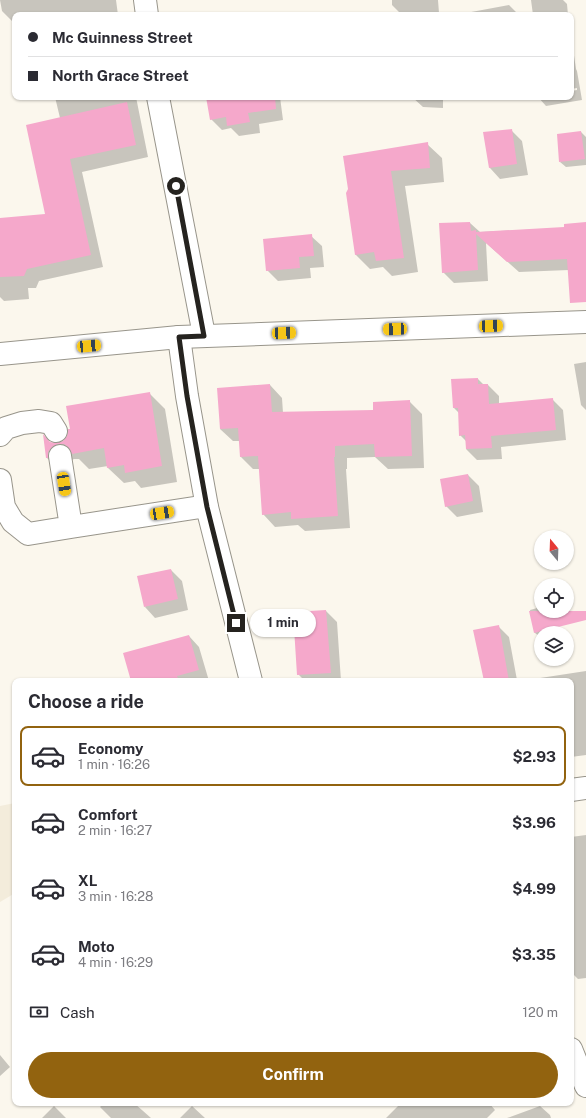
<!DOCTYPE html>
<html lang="en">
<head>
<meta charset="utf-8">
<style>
  body { margin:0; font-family:"Public Sans",sans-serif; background:#f7f7f7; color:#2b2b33; height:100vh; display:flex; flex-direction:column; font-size:15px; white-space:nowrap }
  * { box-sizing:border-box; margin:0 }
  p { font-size:13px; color:#7c7c81 }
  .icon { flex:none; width:22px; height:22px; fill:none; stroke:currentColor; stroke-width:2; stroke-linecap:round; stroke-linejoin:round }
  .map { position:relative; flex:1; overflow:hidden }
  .side { position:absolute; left:12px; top:678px; width:562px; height:428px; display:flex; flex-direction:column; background:#fff; border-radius:8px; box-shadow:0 1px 3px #0004 }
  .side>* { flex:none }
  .hud { position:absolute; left:12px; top:12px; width:562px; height:88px; border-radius:8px; box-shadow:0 1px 3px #0004; display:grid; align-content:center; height:88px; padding:0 16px; background:#fff }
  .needle { width:26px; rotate:341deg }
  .controls { position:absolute; left:534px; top:530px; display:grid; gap:8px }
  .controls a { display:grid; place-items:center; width:40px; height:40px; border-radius:50%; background:#fff; box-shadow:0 1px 3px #0004; font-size:20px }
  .end { position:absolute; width:18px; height:18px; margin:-9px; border:5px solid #25231f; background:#fff; box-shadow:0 0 0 2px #fff }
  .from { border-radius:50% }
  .bubble { position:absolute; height:28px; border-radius:14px; background:#fff; box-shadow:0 1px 3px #0004; font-size:13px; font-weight:700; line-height:28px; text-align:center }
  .car { position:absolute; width:12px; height:24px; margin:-12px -6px; border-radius:5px; box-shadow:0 0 3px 1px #0007; background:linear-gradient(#f5c518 24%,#345 0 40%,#f5c518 0 76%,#345 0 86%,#f5c518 0) }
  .hud b { display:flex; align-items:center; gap:14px; height:38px; font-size:15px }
  .hud b+b { border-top:1px solid #e1e1e2 }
  .hud i { width:10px; height:10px; background:#2b2b33 }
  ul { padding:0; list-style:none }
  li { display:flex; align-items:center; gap:12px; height:60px; margin:0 8px 6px; padding:0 8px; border:2px solid transparent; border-radius:8px }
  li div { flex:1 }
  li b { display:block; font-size:15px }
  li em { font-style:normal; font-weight:700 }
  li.active { border-color:#92630f }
  li>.icon { width:36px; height:36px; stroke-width:1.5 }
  h2 { padding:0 16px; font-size:18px; line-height:48px }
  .pay { display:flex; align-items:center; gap:10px; height:44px; padding:0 16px; font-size:15px }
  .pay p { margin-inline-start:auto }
  .action { display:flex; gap:8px; margin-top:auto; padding:8px 16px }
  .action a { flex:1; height:46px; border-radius:24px; background:#92630f; color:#fff; font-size:16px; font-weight:700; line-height:46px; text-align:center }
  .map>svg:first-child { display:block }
  .built { fill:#f3ecdb }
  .shadow { fill:#0003 }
  .building { fill:#f5a8cb }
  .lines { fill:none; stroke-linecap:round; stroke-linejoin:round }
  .minor-casing { stroke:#98958b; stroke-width:24 }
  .major-casing { stroke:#98958b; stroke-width:24 }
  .minor { stroke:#fff; stroke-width:22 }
  .major { stroke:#fff; stroke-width:22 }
  .route { stroke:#25231f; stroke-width:5 }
</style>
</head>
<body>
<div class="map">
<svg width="586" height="1118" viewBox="0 0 586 1118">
  <rect width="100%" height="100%" fill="#fbf7ed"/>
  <path class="built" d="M15,803V893L0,902V806Z"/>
  <path class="shadow" d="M0,0H116L118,15H15V24L2,11Z
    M392,0H438L439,13L441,15H402L392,5Z
    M531,0H563L567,4L568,15H533Z
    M509,5L519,15H455Z
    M571,35L576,69L577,71L582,100L546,106L538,97H571V91L577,90V88L571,89Z
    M55,97H136L148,157L82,172L103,267L39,281L36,288H28L29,299L4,301L0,297V219L46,215L60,118Z
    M207,97H280L283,120L259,124L260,133L239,136L231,128L222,130L211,119Z
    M412,97H443V108L423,107Z
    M480,97H501L482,100Z
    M511,130L522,141L528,175L500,179L490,168L484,133Z
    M581,132L586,137V165L566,167L560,162Z
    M427,144L442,158L444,182L405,186L418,272L392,276L383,267L370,269L356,255L347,193Z
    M470,223L480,232L565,228L586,223V279L569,270L519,272L486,243L488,281L454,283L443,272Z
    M311,236L322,246L324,267L310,268L311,278L278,281L267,270Z
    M586,362V410L581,405L574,364Z
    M478,379L484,385H488L499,396V404L552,399L563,410L566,440L501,447L502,459L477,460L466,449V441L460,435L459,413L454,408Z
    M270,385L282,398L283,413L374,411L410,402L422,414L424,468L388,469L375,457L347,458V469H346L350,528L305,531L298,525L275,527L263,514L260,469H253L241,457L240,441H233L220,429Z
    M149,393L165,409L177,482L141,488L135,481L124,483L108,468V466L89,469L79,459H74L67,462L63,473L47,458L44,437L50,443L56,444L63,443Z
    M468,475L479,486L483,512L457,517L446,506Z
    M171,570L182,581L188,610L155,618L145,607Z
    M541,607V611H554L560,633H541V638L535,633L530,610Z
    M326,611L337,622L341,681H305L298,674Z
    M498,626L509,637L517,680L525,678L527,680L586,671V755L571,757V681H485Z
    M189,636L199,647L209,681H132Z
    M586,835V978L578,979L571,972V837Z
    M0,1055L10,1067L0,1076Z
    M104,1103H134L151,1118H111L100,1107Z
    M401,1103H489L495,1110L487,1118H386Z
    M54,1106L66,1118H42Z
    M192,1106L205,1118H180Z
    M540,1106L550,1115L551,1118H507Z"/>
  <path class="building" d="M206,97H275L276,109L248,113L250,122L227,126L226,117L210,120Z
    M127,102L136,145L70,159L91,255L27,269L24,276L0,277V218L45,214L26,125Z
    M512,129L517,164L489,168L483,132Z
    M581,131L585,159L559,162L557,134Z
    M428,142L430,168L391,171L404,258L376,261L374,252L355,255L346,193L348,189L343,156Z
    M470,222L471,231L476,230V232L564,227V224L586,222V302L570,303L567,259L507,262L476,234L478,270L442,273L439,223Z
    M312,234L314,256L299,257L300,268L266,271L263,239Z
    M478,378V384H488L489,404L553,398L556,430L491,436L492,448L466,449L465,435L459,436L458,408H453L451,379Z
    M270,384L272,412L373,410V402L410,400L412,456L375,457L374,444L335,446V457H334L338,516L291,519V512L262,515L258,456L240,457L238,428L220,429L217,388Z
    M150,392L162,466L125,473L124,465L107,468L104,448L72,454L69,448L64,444H58L52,447L48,452V458H46L43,434L50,442L56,443L63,441L67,436L68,429H70L66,406Z
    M468,474L473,501L445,507L440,479Z
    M171,569L178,599L144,607L137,576Z
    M326,610L331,673L297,675L293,612Z
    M529,611H586V620L534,633Z
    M499,625L509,681H484L473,630Z
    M189,635L199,670L177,676L179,681H131L123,653Z"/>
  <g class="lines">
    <g class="minor-casing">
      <path id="minor" d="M145,0L147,15
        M158,97L204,335
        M179,337L187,396L207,507L251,681
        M0,435L6,428L22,423L39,421L51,423L56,431
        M0,480L4,507L13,522L28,534L71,527L60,456
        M71,527L207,506
        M571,790L586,788
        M571,1049L586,1086"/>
    </g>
    <g class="major-casing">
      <path id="major" d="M0,354L179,337L586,322"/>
    </g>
    <use href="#minor" class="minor"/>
    <use href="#major" class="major"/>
  </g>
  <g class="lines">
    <path class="route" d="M176,186L204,336L179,337L187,396L207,507L236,623"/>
  </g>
</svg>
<div class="controls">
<a><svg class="needle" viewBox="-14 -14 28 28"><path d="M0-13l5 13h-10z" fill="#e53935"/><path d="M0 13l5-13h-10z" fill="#7c7c81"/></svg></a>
<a><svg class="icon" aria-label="locate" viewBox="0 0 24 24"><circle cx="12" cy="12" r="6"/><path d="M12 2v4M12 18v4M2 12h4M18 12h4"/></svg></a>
<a><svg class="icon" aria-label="layers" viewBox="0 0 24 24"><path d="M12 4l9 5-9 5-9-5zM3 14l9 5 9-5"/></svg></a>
</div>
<i class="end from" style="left:176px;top:186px"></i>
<i class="end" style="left:236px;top:623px"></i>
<div class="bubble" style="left:250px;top:609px;width:66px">1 min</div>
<i class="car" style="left:491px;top:326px;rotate:88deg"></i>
<i class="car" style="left:395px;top:329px;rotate:268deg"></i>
<i class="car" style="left:284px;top:333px;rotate:88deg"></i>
<i class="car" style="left:89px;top:346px;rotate:85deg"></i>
<i class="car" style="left:64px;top:484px;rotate:171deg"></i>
<i class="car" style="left:162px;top:513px;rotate:81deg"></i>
<div class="hud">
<b><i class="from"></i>Mc Guinness Street</b>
<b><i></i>North Grace Street</b>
</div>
<section class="side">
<h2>Choose a ride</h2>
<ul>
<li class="active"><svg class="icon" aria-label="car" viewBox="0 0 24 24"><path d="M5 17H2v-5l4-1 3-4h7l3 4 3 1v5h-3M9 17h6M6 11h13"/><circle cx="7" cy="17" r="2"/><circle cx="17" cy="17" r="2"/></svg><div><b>Economy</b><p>1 min · 16:26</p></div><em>$2.93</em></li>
<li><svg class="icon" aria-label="car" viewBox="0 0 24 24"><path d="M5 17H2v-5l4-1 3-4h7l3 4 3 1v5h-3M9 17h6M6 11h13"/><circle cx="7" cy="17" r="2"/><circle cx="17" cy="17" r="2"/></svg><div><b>Comfort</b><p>2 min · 16:27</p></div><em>$3.96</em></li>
<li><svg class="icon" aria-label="car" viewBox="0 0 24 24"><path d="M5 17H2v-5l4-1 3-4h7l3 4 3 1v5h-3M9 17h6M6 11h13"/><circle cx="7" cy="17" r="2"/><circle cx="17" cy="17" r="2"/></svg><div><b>XL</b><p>3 min · 16:28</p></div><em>$4.99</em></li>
<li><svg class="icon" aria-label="car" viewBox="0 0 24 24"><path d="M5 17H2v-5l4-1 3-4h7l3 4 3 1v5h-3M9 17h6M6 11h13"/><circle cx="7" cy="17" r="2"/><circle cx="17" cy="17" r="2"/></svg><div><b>Moto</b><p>4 min · 16:29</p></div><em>$3.35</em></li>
</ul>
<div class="pay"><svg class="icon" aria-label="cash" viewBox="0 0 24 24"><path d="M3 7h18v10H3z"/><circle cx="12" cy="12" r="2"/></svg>Cash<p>120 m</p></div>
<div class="action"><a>Confirm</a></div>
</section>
</div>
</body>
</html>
